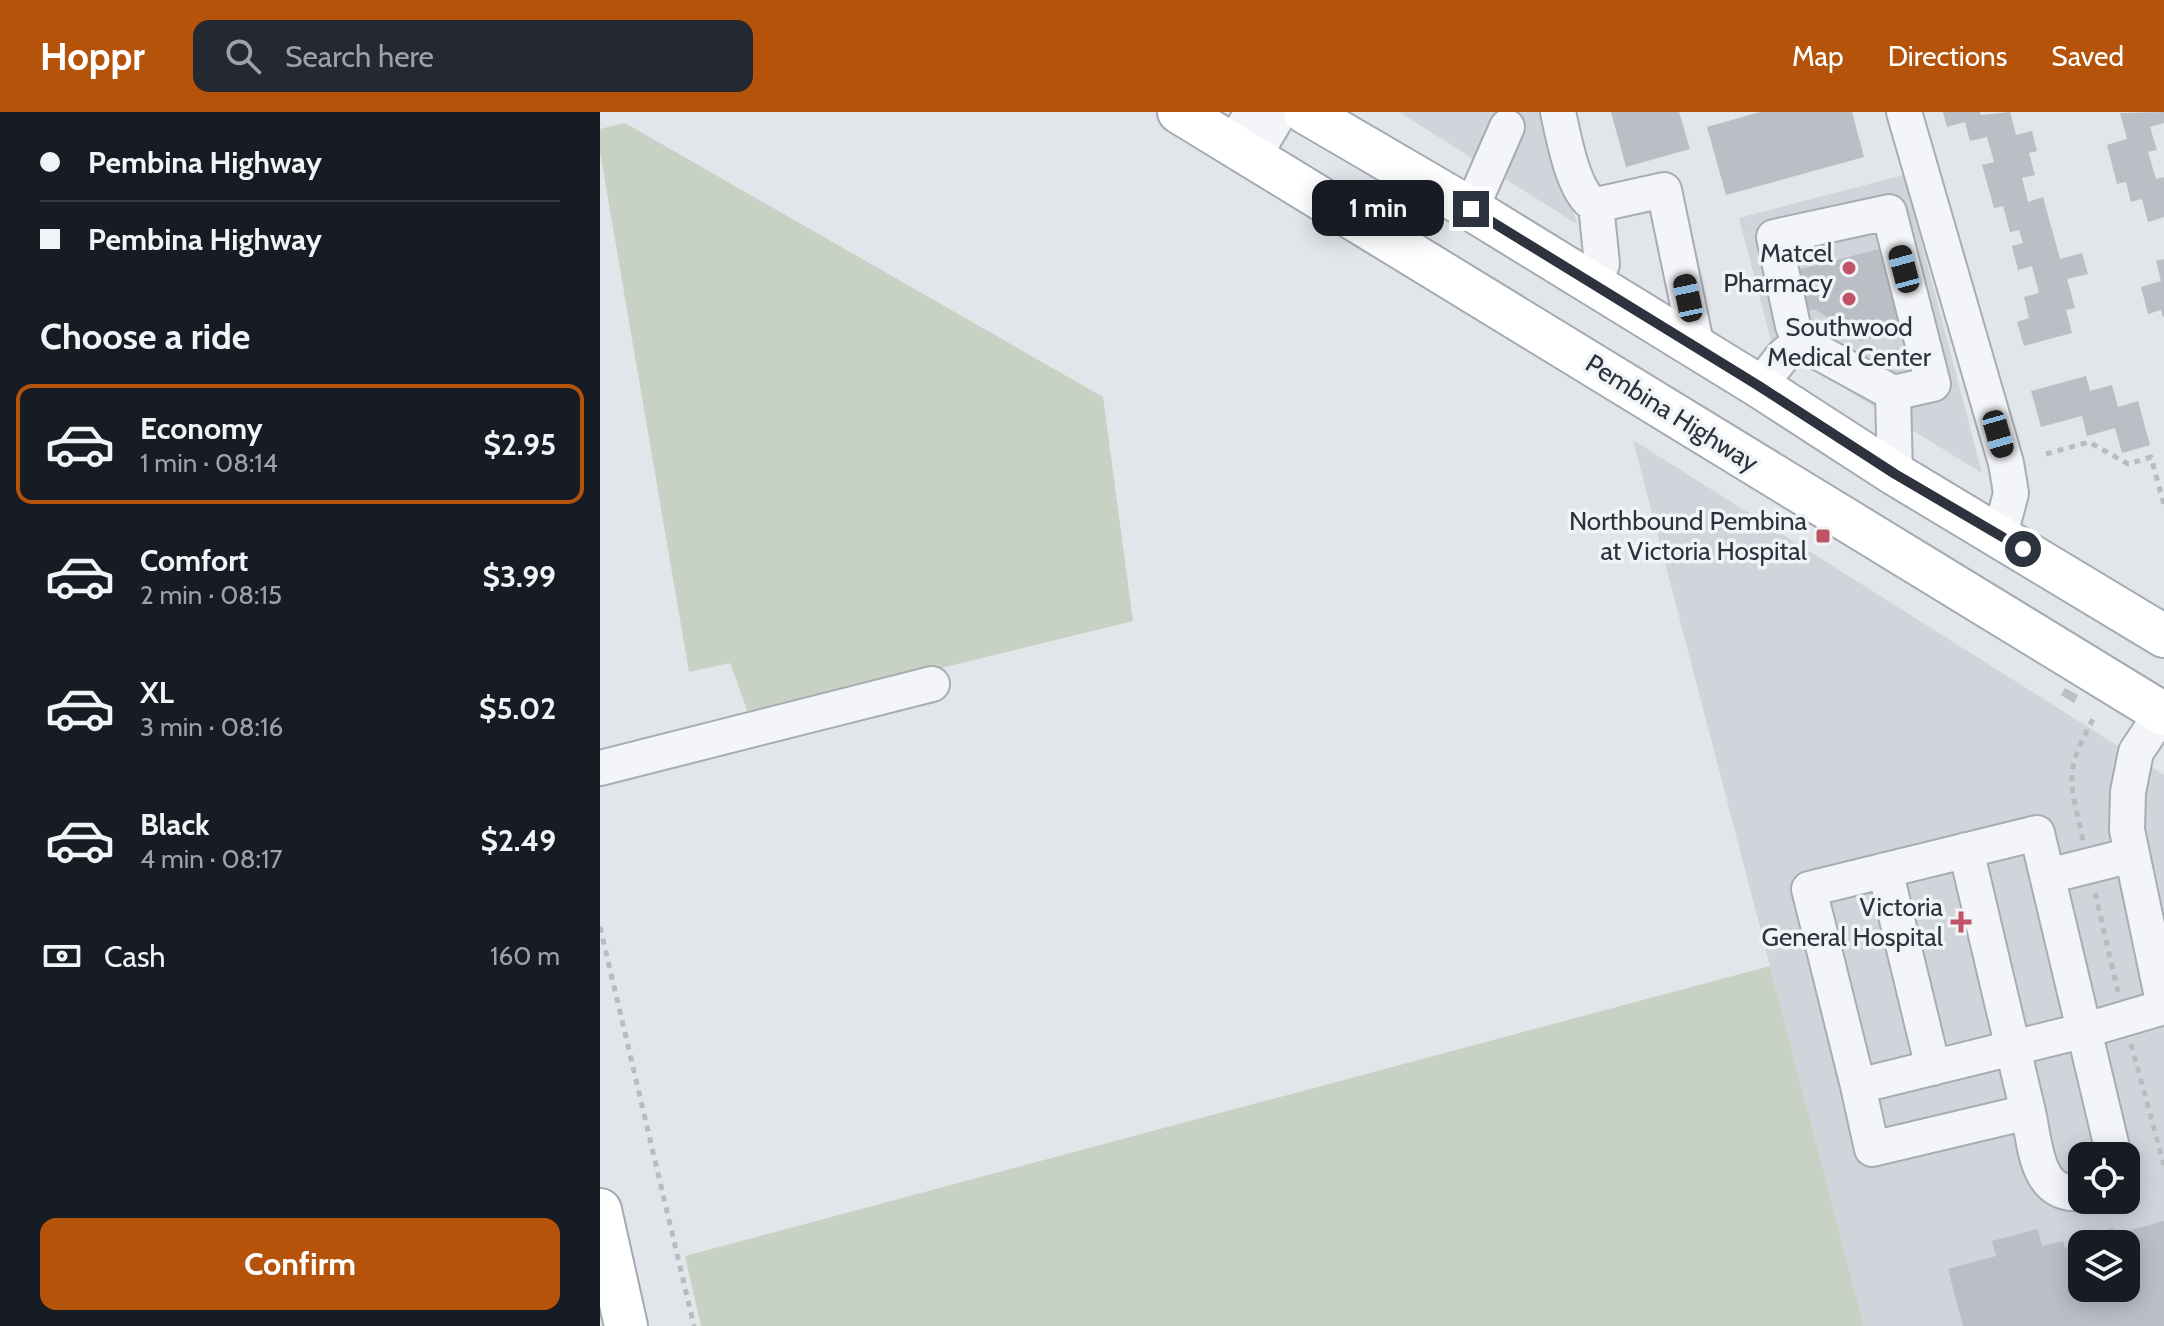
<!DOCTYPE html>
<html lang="en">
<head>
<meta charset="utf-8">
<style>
  body { margin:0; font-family:Cabin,sans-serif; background:#242831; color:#f1f3f6; height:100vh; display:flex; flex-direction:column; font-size:30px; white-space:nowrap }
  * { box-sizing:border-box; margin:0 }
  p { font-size:26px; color:#9ea1a6 }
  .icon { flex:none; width:44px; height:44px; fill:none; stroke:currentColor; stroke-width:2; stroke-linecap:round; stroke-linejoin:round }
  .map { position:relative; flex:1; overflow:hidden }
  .side { display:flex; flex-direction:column; background:#171b24; width:600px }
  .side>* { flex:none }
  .guide { display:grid; align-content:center; height:176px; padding:0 40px; background:#171b24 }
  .tools { position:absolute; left:1468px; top:1030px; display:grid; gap:16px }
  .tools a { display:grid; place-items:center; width:72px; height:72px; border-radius:16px; background:#171b24; box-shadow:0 4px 20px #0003; font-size:40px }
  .end { position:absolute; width:36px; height:36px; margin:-18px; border:10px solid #2c333f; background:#fff; box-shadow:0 0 0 4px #fff }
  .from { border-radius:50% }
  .bubble { position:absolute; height:56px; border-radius:16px; background:#171b24; box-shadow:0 4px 20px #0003; font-size:26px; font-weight:700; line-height:56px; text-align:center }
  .car { position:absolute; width:24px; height:48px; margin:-24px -12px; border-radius:10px; box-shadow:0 0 6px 2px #0007; background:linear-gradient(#222 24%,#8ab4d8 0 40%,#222 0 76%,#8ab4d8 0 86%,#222 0) }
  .guide b { display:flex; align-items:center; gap:28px; height:76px; font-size:30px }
  .guide b+b { border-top:2px solid #363941 }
  .guide i { width:20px; height:20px; background:#f1f3f6 }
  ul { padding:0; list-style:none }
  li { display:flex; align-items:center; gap:24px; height:120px; margin:0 16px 12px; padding:0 24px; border:4px solid transparent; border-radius:16px }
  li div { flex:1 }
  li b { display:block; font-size:30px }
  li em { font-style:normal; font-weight:700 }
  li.selected { border-color:#b45309 }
  li>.icon { width:72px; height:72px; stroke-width:1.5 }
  h2 { padding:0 40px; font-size:36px; line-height:96px }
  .pay { display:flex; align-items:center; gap:20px; height:88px; padding:0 40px; font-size:30px }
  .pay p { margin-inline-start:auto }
  .primary-button { display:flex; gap:16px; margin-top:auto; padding:16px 40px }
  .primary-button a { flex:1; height:92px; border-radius:16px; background:#b45309; color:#fff; font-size:32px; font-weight:700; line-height:92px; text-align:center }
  header { display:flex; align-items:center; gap:48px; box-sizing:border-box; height:112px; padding:0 40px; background:#b45309; color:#fff }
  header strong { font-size:38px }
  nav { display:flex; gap:44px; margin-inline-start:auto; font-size:28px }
  .search { width:560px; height:72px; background:#242831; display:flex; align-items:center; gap:20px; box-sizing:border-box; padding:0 28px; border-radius:16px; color:#9ea1a6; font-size:30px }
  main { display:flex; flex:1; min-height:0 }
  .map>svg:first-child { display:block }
  .built { fill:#d0d4db; fill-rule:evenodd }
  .green { fill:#c8d2c4 }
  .building { fill:#babec5; fill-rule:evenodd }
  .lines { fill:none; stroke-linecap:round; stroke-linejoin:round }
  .minor-casing { stroke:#a8acb3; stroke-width:38 }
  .major-casing { stroke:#a2aab3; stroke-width:46 }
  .path { stroke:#b8bbc0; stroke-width:5; stroke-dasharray:6 6; stroke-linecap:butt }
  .minor { stroke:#f4f5f8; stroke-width:34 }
  .major { stroke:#fff; stroke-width:42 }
  .route { stroke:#2c333f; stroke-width:10 }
  .poi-dot { fill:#c15367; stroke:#f1f4f6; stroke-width:3 }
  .labels { text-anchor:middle; stroke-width:7; stroke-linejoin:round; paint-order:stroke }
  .poi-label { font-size:26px; fill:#2c333f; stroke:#f1f4f6; text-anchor:end }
  .street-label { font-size:26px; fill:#2c333f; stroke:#f1f4f6 }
</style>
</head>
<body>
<header>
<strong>Hoppr</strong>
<div class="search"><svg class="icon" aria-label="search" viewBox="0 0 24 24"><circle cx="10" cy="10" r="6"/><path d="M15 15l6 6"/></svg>Search here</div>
<nav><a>Map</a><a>Directions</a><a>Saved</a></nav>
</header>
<main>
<section class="side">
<div class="guide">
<b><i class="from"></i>Pembina Highway</b>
<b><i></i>Pembina Highway</b>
</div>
<h2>Choose a ride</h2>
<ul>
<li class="selected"><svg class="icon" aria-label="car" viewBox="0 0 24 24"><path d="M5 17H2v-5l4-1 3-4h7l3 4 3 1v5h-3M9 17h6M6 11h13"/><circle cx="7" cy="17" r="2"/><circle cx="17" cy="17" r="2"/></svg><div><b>Economy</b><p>1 min · 08:14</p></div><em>$2.95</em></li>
<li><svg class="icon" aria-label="car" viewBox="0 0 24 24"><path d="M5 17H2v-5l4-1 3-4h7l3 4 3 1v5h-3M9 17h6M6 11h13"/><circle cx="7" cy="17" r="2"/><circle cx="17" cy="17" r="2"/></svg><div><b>Comfort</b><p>2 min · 08:15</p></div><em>$3.99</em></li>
<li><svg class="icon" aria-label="car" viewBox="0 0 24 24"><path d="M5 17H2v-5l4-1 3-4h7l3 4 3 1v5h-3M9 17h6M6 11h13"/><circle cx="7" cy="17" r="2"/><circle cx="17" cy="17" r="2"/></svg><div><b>XL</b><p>3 min · 08:16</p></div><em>$5.02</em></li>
<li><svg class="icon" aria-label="car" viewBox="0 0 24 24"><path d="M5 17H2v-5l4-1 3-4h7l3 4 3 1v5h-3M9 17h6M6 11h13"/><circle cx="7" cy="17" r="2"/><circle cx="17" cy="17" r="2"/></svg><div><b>Black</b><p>4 min · 08:17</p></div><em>$2.49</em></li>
</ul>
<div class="pay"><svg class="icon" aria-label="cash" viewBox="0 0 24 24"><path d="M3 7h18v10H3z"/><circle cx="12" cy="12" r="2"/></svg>Cash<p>160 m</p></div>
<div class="primary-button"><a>Confirm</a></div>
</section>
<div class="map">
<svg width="1564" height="1214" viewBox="0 0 1564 1214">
  <rect width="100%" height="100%" fill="#e2e5e9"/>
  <path class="built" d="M799,0H946L977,112Z
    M1304,63L1382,361L1172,232L1139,106Z
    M1033,328L1564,663V1214H1264ZM1482,1044H1526V1088H1482ZM1482,1132H1526V1176H1482Z"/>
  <path class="green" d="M25,11L503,285L533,509L149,603L130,551L89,560L0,40V17Z
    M1170,854L1264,1214H101L85,1144Z"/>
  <path class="building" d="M1011,0H1079L1090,37L1026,55Z
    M1160,0H1252L1264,45L1126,83L1107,15Z
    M1343,0H1380L1381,3L1410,0L1416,23L1432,19L1437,39L1429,41L1435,63L1422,66L1428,90L1443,85L1460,147L1482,141L1488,162L1467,167L1475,196L1466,198L1472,221L1424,234L1417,210L1429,206L1424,185L1439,181L1432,154L1418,158L1412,134L1423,131L1419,118L1410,120L1403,94L1394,96L1382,53L1394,50L1387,25L1370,29L1365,10L1347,15Z
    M1564,0V11L1550,15L1557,38L1548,40L1556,67L1564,65V105L1548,110L1542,87L1531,90L1526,70L1517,72L1507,33L1527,27L1520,1Z
    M1279,137L1301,218L1260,229L1259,224L1214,197L1209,199L1198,158Z
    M1564,147V205H1563L1561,198L1548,202L1541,175L1561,169L1556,149Z
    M1486,264L1490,279L1512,273L1518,295L1538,289L1550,333L1522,341L1515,316L1487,324L1482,304L1441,315L1431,279Z
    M1465,576L1478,583L1474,591L1461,583Z
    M1564,1109V1214H1363L1348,1157L1396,1144L1392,1129L1438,1117L1442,1134L1463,1129L1465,1136L1481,1131L1480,1125L1513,1116L1515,1122ZM1482,1132H1526V1176H1482Z"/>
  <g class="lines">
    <g class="minor-casing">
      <path id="minor" d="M958,0C963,22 974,86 996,93
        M1304,0L1406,351L1411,381L1400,423
        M632,32L653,0
        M654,44L680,0
        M871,97L907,15
        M1289,100L1333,272L1293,281L1200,230L1193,214L1174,125Z
        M994,174L1002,152L996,93L1064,78L1097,236
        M1159,274L1183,244L1200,230
        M1293,281L1295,362
        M1562,601L1536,640L1528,680L1527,718L1564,894
        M0,656L332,572
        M1285,758L1333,956
        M1448,764L1532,743
        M1258,974L1272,1037L1428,1000L1366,738
        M1428,1000C1436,1034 1435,1085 1482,1081
        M1514,1044L1437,721L1209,777L1258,974L1486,918L1564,895"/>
    </g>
    <g class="major-casing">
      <path id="major" d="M579,0L1564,602
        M705,0L871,97L1159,274L1295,362L1564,524
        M0,1098L26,1214"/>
    </g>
    <path class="path" d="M1446,342L1489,330L1528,352L1551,345L1564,393
      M1483,728C1470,668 1463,663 1493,607
      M1495,781L1518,880
      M0,815L94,1214
      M1531,932L1564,1053"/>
    <use href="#minor" class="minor"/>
    <use href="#major" class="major"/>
  </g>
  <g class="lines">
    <path class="route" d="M871,97L1159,274L1295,362L1423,437"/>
  </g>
  <g class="poi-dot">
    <circle cx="1249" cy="156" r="8"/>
    <circle cx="1249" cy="187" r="8"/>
    <rect x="1215" y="416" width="16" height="16" rx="4"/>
    <path d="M1357 798h8v8h8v8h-8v8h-8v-8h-8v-8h8z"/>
  </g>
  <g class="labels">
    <g class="poi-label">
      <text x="1233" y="150">Matcel<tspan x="1233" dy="30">Pharmacy</tspan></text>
      <text x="1249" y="224" text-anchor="middle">Southwood<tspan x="1249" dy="30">Medical Center</tspan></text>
      <text x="1207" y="418">Northbound Pembina<tspan x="1207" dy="30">at Victoria Hospital</tspan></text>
      <text x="1343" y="804">Victoria<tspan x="1343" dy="30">General Hospital</tspan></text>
    </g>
    <g class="street-label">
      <text transform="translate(1072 301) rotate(32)" y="9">Pembina Highway</text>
    </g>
  </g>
</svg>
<div class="tools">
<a><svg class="icon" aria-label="locate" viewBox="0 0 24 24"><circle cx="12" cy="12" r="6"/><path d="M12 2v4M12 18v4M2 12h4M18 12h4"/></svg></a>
<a><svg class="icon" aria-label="layers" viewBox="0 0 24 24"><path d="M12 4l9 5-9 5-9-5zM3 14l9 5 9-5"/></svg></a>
</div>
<i class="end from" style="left:1423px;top:437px"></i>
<i class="end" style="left:871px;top:97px"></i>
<div class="bubble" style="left:712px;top:68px;width:132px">1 min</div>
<i class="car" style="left:1304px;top:157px;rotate:345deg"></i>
<i class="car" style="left:1088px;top:186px;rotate:348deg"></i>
<i class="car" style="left:1398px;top:322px;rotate:164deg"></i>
</div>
</main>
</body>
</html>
